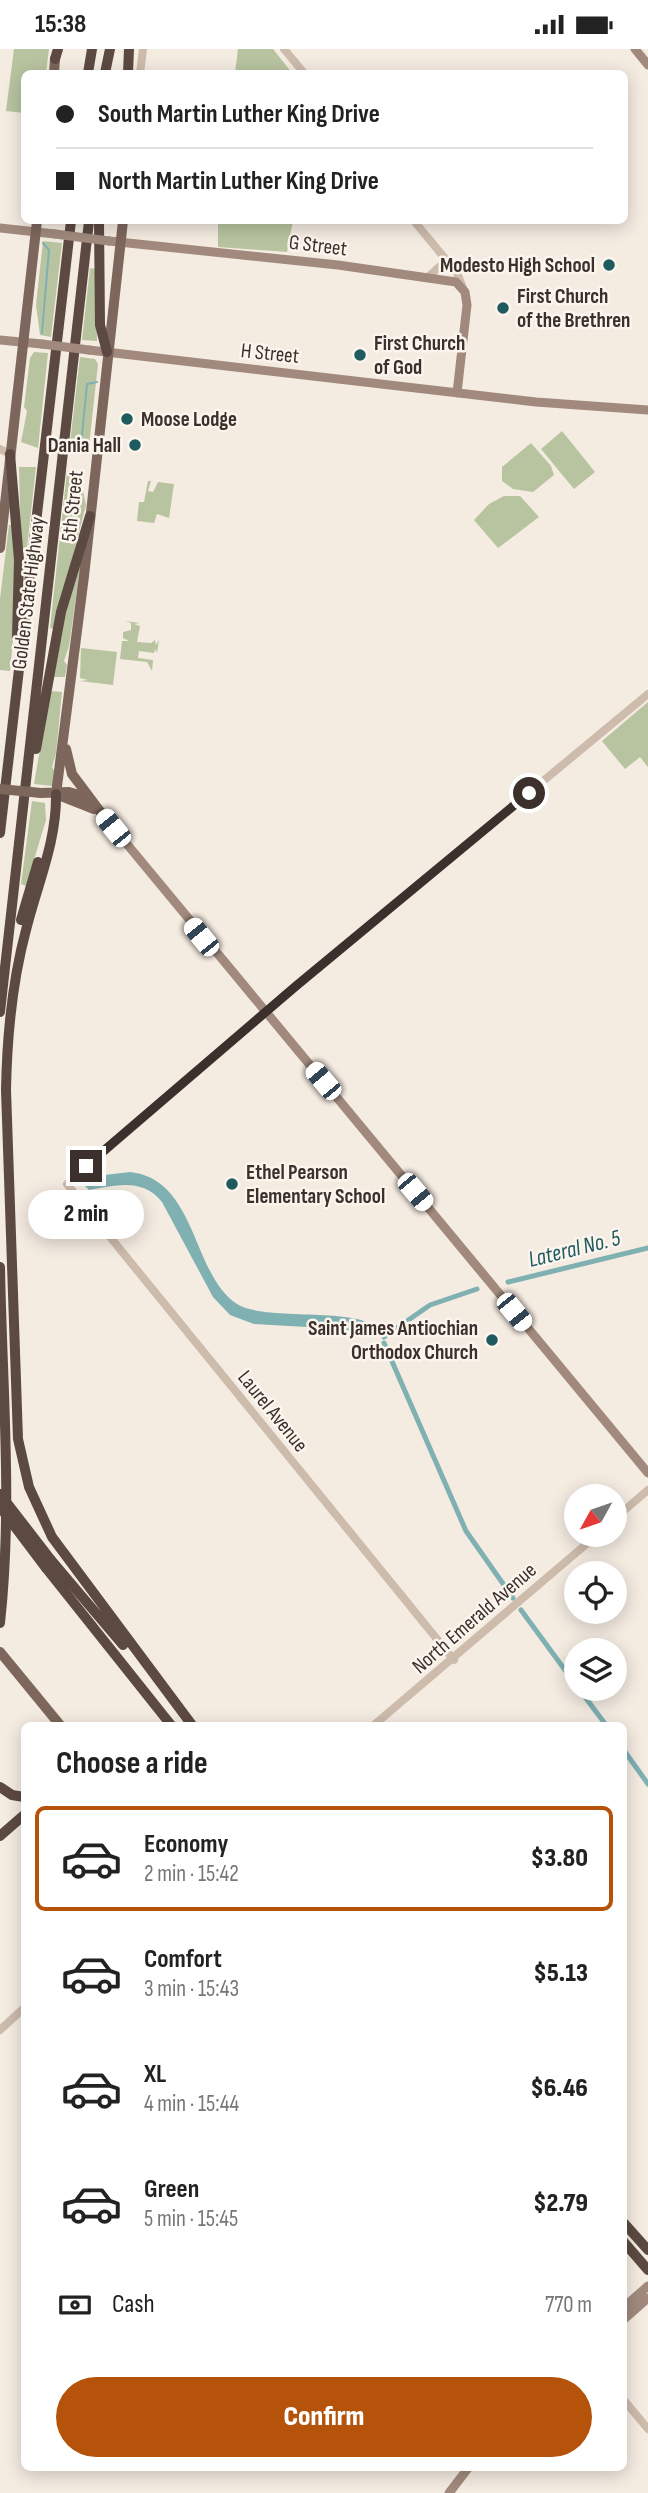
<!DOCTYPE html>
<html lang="en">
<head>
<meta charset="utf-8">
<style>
  body { margin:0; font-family:"Sofia Sans Condensed",sans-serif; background:#f6f6f6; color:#222; height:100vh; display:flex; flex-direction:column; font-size:26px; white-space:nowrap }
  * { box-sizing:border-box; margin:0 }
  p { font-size:23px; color:#767676 }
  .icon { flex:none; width:38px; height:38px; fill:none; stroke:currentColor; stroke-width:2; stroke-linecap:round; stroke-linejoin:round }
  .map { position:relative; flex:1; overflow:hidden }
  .drawer { position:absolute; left:21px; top:1673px; width:606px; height:749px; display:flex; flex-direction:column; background:#fff; border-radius:10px; box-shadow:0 4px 18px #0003 }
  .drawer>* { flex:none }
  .top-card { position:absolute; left:21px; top:21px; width:607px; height:154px; border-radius:10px; box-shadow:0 4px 18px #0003; display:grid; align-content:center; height:154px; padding:0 35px; background:#fff }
  .needle { width:46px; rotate:230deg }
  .buttons { position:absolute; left:564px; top:1435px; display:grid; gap:14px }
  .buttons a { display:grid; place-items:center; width:63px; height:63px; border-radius:50%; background:#fff; box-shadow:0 4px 18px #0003; font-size:35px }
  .end { position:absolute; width:32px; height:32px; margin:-16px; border:9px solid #3b302b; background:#fff; box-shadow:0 0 0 4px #fff }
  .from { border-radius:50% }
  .bubble { position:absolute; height:49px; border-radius:24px; background:#fff; box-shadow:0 4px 18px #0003; font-size:23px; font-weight:800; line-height:49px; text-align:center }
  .car { position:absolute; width:21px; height:42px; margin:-21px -10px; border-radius:9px; box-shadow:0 0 5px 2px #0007; background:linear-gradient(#fff 24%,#345 0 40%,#fff 0 76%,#345 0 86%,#fff 0) }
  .top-card b { display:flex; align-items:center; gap:24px; height:66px; font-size:26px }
  .top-card b+b { border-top:2px solid #e0e0e0 }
  .top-card i { width:18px; height:18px; background:#222 }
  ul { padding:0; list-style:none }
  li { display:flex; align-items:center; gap:21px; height:105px; margin:0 14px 10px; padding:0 21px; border:4px solid transparent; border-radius:10px }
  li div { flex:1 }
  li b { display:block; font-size:26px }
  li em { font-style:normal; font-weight:800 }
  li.current { border-color:#b45309 }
  li>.icon { width:63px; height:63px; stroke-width:1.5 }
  h2 { padding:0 35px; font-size:32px; line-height:84px }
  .pay { display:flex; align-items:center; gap:18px; height:77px; padding:0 35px; font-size:26px }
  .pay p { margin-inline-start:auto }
  .primary-button { display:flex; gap:14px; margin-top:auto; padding:14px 35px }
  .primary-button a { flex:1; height:80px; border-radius:42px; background:#b45309; color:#fff; font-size:28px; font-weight:800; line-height:80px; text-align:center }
  .status { display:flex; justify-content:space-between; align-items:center; height:49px; padding:0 35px; background:#fff; direction:ltr }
  .status svg { height:19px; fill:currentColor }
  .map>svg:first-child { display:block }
  .green { fill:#b8c4a0 }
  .water { fill:#7fb0b2 }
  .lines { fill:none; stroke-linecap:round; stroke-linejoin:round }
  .stream { stroke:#7fb0b2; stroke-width:2 }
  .canal { stroke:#7fb0b2; stroke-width:5 }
  .tertiary { stroke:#cdbbac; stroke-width:8 }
  .secondary { stroke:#a18a7d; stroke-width:9 }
  .primary { stroke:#7d675c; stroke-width:10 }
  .motorway { stroke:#5c4a42; stroke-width:10 }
  .secondary-bridge { stroke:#a18a7d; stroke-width:9 }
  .primary-bridge { stroke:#7d675c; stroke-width:10 }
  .motorway-bridge { stroke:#5c4a42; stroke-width:10 }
  .route { stroke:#3b302b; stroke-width:9 }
  .poi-dot { fill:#1f5a5e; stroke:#fbf5ee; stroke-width:2.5 }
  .labels { text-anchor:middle; stroke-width:5; stroke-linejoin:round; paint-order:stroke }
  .street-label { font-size:21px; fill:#3b302b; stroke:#fbf5ee }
  .poi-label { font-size:21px; font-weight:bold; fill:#3b302b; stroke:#fbf5ee; text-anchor:start }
  .water-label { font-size:23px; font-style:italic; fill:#1f5a5e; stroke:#fbf5ee }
</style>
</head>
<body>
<div class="status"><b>15:38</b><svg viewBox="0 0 49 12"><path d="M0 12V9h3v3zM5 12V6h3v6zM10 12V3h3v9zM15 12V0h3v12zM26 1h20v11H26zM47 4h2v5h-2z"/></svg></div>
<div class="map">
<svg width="648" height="2444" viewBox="0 0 648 2444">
  <rect width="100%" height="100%" fill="#f4ebe1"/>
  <path class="green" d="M14,0H49L46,24H24V64L6,62Z
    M238,0H273L292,24H235Z
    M218,172H293L287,203L218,198Z
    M43,192L62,194L51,288L40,286L36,256Z
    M90,219L96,220L97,292L82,291Z
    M34,303L48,304L38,399L21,393L27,362L24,358L30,309Z
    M80,308L95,310L98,315L89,397L81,403L69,402Z
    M562,382L595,423L574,440L541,400Z
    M531,394L551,417L554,426L533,443L513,440L502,432V418Z
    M19,418H36L27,499H21Z
    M67,422L79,423L86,456L54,580L50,579Z
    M148,432H151L148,442L153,443L158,433L174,435L169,469L157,465L154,474L137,472L139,453H144Z
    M504,447H520L539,468L498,499L474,471L489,455Z
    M9,476H14L15,570L10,622L0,621V550Z
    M79,515H81L69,597L64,612L67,616L65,628H52L61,580Z
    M125,572L140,574L134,575L140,577L137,593L151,594L155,591L156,596L159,591L157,604L155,600L154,604L139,602L138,609L153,611L152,622L147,613L120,610L122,592H129L123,589V583L131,581V574Z
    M81,599L117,603L113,636L80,632L88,631L80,629Z
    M50,642L62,643L56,704L52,718L55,723L53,737L34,735Z
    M648,653V718L640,708L625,720L602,692Z
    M32,752L45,754L46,771L26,837L21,835Z"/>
  <path class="water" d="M130,1123C197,1130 192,1226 237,1255C266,1274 369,1255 379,1284L375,1287L343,1280L254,1275L230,1266L213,1248L162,1153C143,1129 116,1136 89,1141L85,1137L87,1128Z"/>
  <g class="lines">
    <path class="stream" d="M42,284L49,201L43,194
      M81,396L87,335L97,333"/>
    <path class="canal" d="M508,1233L648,1199
      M384,1288L430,1256L477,1240
      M384,1294L466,1482L513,1549
      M521,1561L576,1636
      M579,1640L606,1676
      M623,1700L648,1735"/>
    <path class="tertiary" d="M284,0L304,24
      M140,24L143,0
      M414,172L457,224L463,239
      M428,228L447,211
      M0,400L10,405
      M614,1470L648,1441
      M454,1611L67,1135L296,937L648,645
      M374,1676L597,1486
      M0,1981L24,1959
      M623,2350L648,2380"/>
    <path class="secondary" d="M635,0L648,16
      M0,179L55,185
      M109,192L338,216L456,233L465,243L467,256L457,344
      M0,291L42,295
      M89,301L536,353L648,361
      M102,765L648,1424
      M623,2259L648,2237
      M623,2271L648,2249
      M449,2444L469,2418"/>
    <path class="primary" d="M54,24L55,10
      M0,499L37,172
      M66,700L72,725L102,765
      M41,744L69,743L88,749
      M56,745L84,527L123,172
      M56,745L94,760
      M0,1603L60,1676"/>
    <path class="motorway" d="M55,10L58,0
      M88,24L92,0
      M105,24L110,0
      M128,24L129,0
      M99,172L100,276L107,303
      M10,405L19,511L17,587
      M36,700L61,563L90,467
      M56,745C57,792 37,836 26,881C12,933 7,987 6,1041L18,1390L29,1438L52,1488L192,1676
      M0,784L71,172
      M21,871L38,813
      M0,963L89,172
      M0,1218C2,1337 13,1455 0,1574
      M51,1511L123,1596
      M46,1519L171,1676
      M0,1738L12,1746L24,1748
      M0,1787L24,1766
      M623,2173L648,2201
      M623,2192L648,2221"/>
    <path class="secondary-bridge" d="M55,185L109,192
      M42,295L89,301"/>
    <path class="primary-bridge" d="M0,740L41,744"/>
    <path class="motorway-bridge" d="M0,1445L51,1511
      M0,1458L46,1519"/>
  </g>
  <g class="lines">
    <path class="route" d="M86,1117L296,937L529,744"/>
  </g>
  <g class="poi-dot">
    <circle cx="609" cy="216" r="7"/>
    <circle cx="503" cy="259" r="7"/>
    <circle cx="360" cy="306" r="7"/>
    <circle cx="127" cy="370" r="7"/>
    <circle cx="135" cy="396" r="7"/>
    <circle cx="232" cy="1135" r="7"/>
    <circle cx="492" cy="1291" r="7"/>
  </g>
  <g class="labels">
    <g class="street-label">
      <text transform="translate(318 196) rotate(7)" y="7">G Street</text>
      <text transform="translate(270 304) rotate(6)" y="7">H Street</text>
      <text transform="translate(72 457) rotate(-84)" y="7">5th Street</text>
      <text transform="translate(28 544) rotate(-83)" y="7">Golden State Highway</text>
      <text transform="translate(273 1362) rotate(51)" y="7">Laurel Avenue</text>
      <text transform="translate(474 1569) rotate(-41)" y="7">North Emerald Avenue</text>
    </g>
    <g class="poi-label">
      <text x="595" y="223" text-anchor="end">Modesto High School</text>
      <text x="517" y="254">First Church<tspan x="517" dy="24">of the Brethren</tspan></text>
      <text x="374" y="301">First Church<tspan x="374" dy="24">of God</tspan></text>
      <text x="141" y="377">Moose Lodge</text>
      <text x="121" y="403" text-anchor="end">Dania Hall</text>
      <text x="246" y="1130">Ethel Pearson<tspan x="246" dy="24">Elementary School</tspan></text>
      <text x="478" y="1286" text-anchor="end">Saint James Antiochian<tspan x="478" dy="24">Orthodox Church</tspan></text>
    </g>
    <g class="water-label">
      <text transform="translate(574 1199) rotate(-14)" y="8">Lateral No. 5</text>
    </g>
  </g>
</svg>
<div class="buttons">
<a><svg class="needle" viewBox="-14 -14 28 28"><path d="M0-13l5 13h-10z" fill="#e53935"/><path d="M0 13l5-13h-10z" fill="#767676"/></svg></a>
<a><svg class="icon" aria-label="locate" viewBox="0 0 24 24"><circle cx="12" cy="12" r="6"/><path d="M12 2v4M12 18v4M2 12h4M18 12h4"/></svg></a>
<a><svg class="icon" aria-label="layers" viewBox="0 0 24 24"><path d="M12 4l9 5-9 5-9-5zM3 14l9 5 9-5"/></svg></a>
</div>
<i class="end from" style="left:529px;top:744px"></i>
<i class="end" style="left:86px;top:1117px"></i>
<div class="bubble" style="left:28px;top:1141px;width:116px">2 min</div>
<i class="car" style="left:113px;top:779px;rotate:321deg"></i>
<i class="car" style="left:201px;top:888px;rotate:321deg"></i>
<i class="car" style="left:323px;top:1032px;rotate:320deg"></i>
<i class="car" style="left:415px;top:1143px;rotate:140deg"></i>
<i class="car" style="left:514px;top:1263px;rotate:141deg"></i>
<div class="top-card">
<b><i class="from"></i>South Martin Luther King Drive</b>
<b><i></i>North Martin Luther King Drive</b>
</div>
<section class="drawer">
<h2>Choose a ride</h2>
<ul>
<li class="current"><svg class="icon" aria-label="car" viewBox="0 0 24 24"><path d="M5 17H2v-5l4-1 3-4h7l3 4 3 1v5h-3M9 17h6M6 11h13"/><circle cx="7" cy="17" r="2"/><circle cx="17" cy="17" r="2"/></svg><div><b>Economy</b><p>2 min · 15:42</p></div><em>$3.80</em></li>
<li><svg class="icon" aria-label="car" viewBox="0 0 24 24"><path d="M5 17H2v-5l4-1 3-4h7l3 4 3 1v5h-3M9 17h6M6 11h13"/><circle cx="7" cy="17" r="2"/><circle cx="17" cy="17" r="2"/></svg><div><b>Comfort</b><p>3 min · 15:43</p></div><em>$5.13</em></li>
<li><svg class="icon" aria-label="car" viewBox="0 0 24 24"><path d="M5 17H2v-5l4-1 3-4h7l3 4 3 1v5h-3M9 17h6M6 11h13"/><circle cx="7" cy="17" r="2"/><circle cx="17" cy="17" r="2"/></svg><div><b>XL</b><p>4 min · 15:44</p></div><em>$6.46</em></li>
<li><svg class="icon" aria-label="car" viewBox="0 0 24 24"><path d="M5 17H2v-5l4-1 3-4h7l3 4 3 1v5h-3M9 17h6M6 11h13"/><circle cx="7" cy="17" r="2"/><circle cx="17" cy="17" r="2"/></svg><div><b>Green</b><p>5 min · 15:45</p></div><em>$2.79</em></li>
</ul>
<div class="pay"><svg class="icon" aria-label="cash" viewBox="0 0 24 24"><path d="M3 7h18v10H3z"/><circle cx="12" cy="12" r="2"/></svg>Cash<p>770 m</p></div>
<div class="primary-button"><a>Confirm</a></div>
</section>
</div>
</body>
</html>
